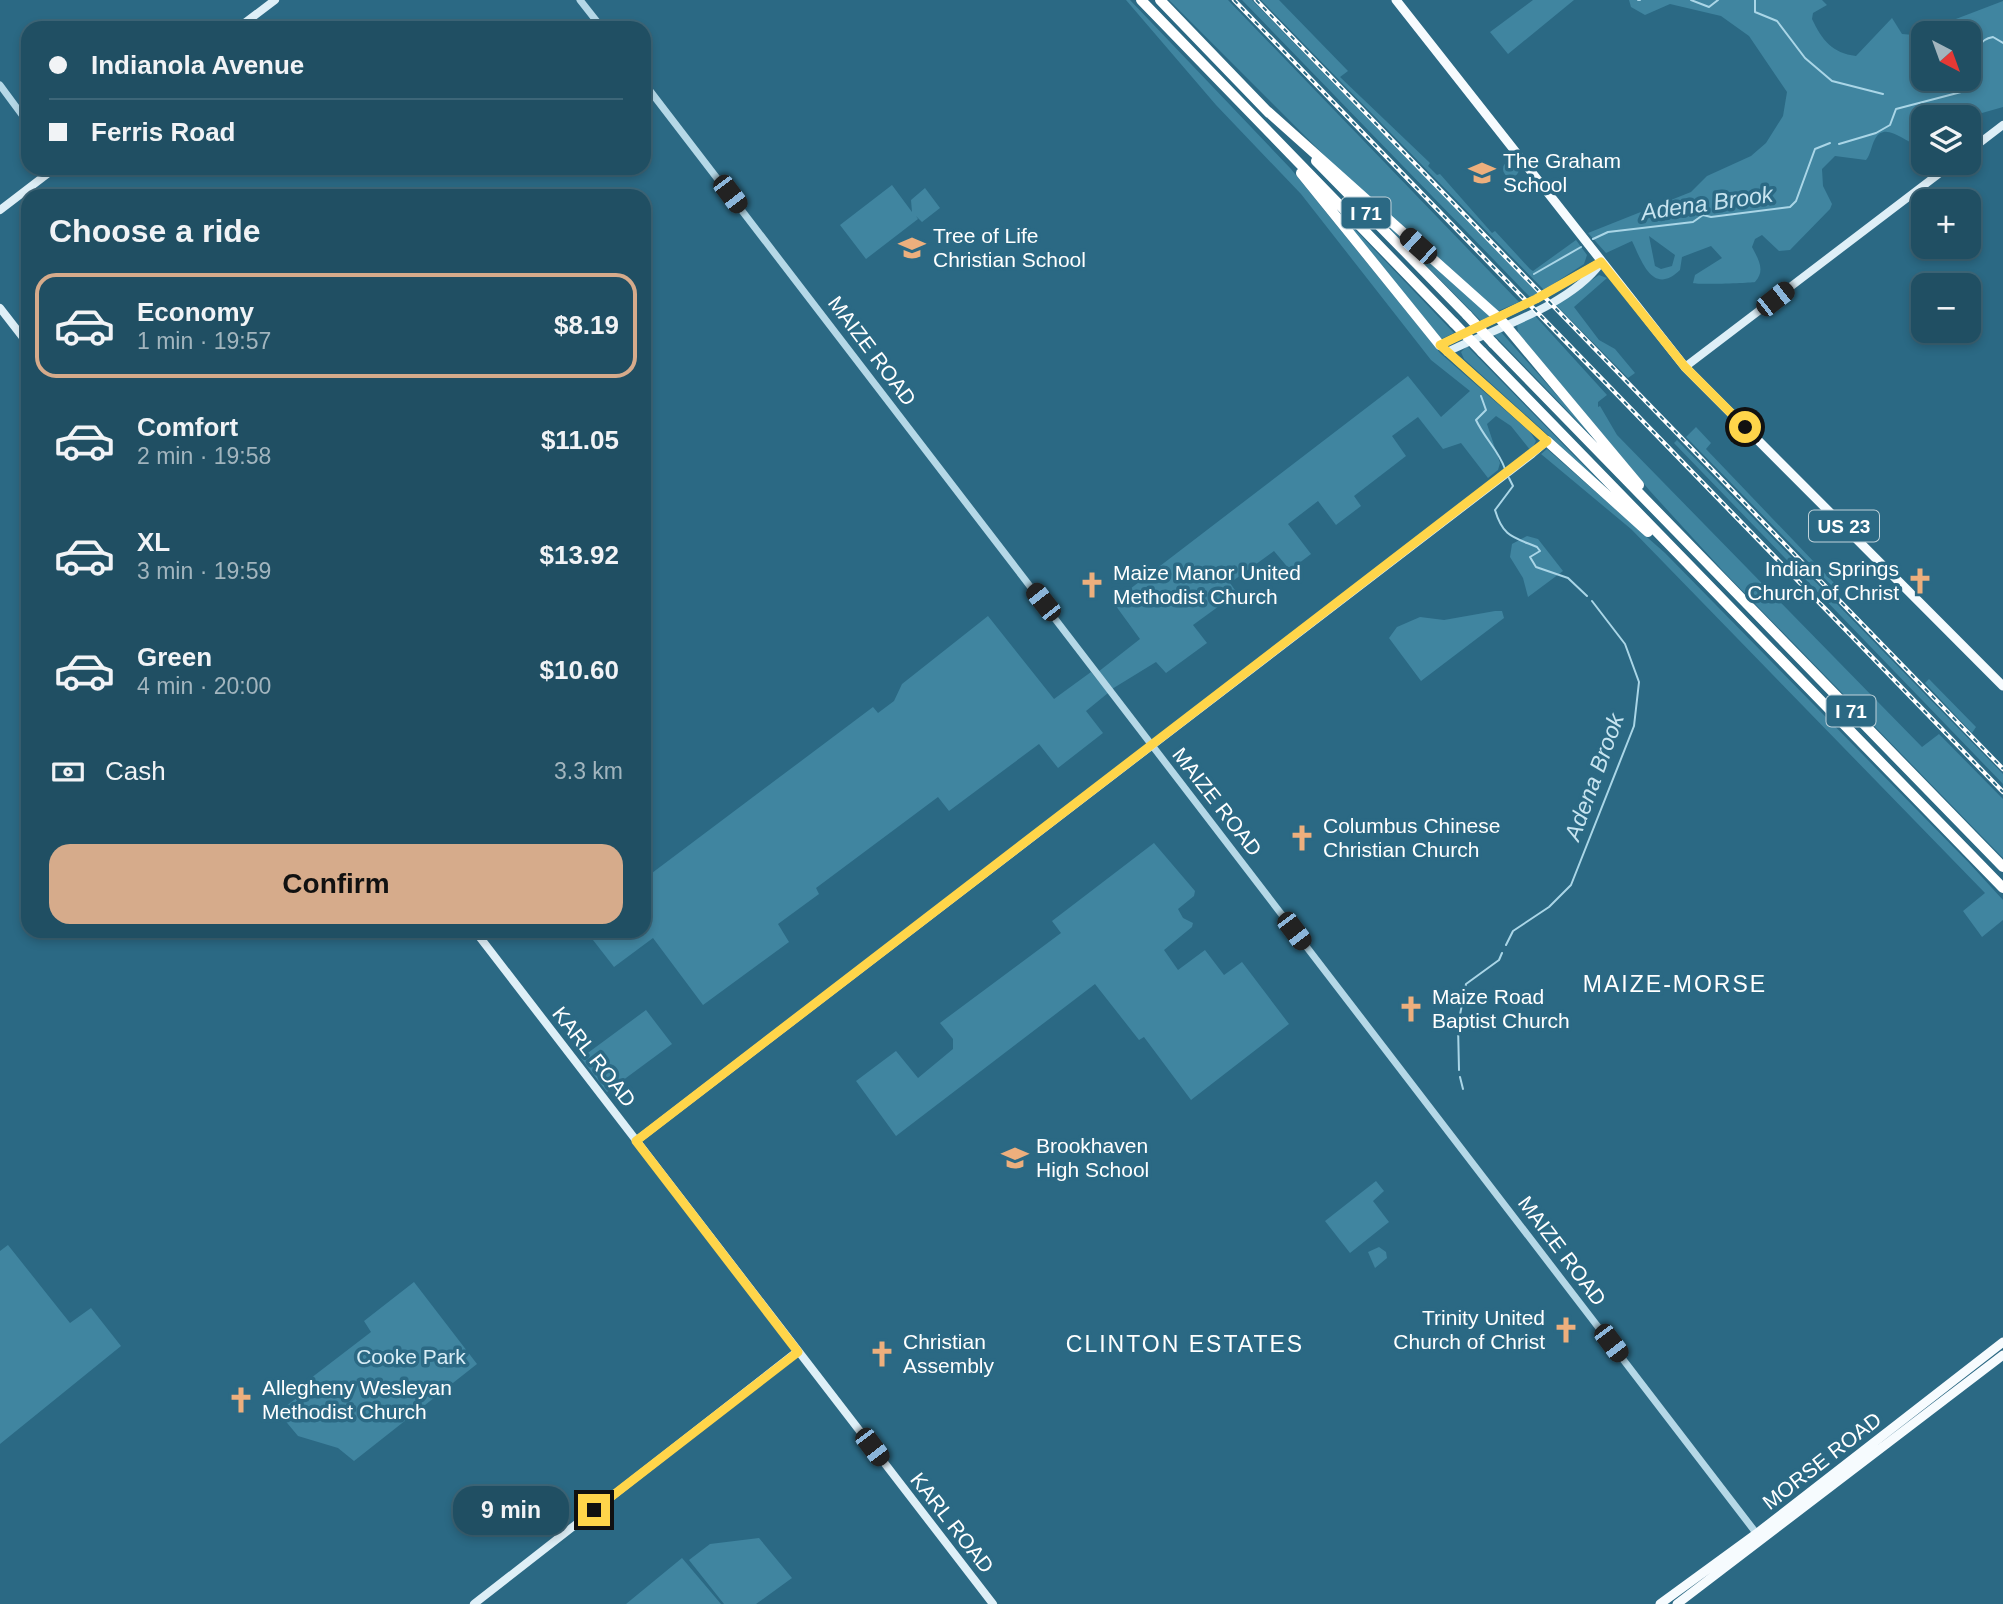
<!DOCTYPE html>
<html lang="en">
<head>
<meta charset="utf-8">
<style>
  body { margin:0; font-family:Helvetica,sans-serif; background:#285669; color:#f1f3f6; height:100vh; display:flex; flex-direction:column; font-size:26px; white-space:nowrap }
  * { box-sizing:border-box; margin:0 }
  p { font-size:23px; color:#a2b5be }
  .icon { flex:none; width:38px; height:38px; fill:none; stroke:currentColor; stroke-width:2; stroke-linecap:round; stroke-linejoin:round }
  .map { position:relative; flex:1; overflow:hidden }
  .side { position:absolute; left:21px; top:189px; width:630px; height:749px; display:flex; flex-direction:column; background:#204f63; border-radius:21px; box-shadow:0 4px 10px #0003,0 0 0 2px #3d6678 }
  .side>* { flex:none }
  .guide { position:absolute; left:21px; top:21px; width:630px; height:154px; border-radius:21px; box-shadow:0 4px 10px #0003,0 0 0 2px #3d6678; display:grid; align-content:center; height:154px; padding:0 28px; background:#204f63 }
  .needle { width:46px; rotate:139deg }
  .buttons { position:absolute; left:1911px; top:21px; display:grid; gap:14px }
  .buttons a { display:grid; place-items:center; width:70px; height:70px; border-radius:14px; background:#204f63; box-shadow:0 4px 10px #0003,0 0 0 2px #3d6678; font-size:35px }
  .end { position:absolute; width:32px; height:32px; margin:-16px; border:9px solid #ffd54a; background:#111; box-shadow:0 0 0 4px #111 }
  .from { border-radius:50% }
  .bubble { position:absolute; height:49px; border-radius:21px; background:#204f63; box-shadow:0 4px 10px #0003,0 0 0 2px #3d6678; font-size:23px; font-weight:600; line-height:49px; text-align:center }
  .car { position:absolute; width:21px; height:42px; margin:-21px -10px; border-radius:9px; box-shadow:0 0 5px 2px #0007; background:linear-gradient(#222 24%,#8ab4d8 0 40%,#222 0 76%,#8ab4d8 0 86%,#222 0) }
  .guide b { display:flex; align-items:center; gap:24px; height:66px; font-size:26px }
  .guide b+b { border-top:2px solid #3d6678 }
  .guide i { width:18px; height:18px; background:#f1f3f6 }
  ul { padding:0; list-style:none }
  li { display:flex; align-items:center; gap:21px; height:105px; margin:0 14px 10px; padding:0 14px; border:4px solid transparent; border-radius:21px }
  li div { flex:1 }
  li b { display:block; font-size:26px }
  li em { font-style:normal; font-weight:600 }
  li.on { border-color:#d6ab8b }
  li>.icon { width:63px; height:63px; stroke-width:1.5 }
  h2 { padding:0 28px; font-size:32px; line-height:84px }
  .pay { display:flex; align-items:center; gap:18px; height:77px; padding:0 28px; font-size:26px }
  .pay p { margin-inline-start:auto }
  .primary-button { display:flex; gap:14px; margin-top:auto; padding:14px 28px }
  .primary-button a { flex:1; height:80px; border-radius:21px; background:#d6ab8b; color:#111; font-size:28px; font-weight:600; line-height:80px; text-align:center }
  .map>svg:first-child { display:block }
  .green { fill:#4085a0; fill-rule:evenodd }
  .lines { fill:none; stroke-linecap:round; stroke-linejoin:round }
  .stream { stroke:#aad6e7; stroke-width:2 }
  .tertiary { stroke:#b5d8e7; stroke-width:7 }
  .secondary { stroke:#deeff7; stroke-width:8 }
  .primary { stroke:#f6fbfe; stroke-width:9 }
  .motorway { stroke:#fff; stroke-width:10 }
  .rail-casing { stroke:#fff; stroke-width:4.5 }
  .rail { stroke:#2b6984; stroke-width:2; stroke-dasharray:5; stroke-linecap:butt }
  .motorway-bridge { stroke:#fff; stroke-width:10 }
  .route { stroke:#ffd54a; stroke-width:9 }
  .labels { text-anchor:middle; stroke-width:7; stroke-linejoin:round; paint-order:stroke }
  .shield { fill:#2b6984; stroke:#bfd2da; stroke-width:2 }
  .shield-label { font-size:19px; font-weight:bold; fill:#fff }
  .poi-label { font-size:21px; fill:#fff; stroke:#2b6984; text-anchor:start }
  .street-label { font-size:21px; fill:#fff; stroke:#2b6984 }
  .park-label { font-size:21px; fill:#d8edf6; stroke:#2b6984 }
  .water-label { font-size:23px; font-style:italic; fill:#c7e4f0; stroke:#2b6984 }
  .neighbourhood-label { font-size:23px; letter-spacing:2px; fill:#fff; stroke:#2b6984 }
</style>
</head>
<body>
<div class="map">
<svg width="2003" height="1604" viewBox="0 0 2003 1604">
  <rect width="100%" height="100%" fill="#2b6984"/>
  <path class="green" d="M1126,0H1130L1291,169L1440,353L1530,432L1536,441L1531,451L1511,426L1496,416L1487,424L1500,463L1498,470L1488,478L1461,443L1443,449L1418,417L1392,436L1406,456L1354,496L1361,506L1336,525L1318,501L1288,524L1311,554L1290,570L1274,551L1230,583L1237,593L1193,625L1207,643L1166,673L1156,662L1112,689L1098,672L1140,639L1113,602L1408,376L1441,417L1470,391L1431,360L1301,194L1216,105Z
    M1169,0H1228L1519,302L1498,311L1493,307L1348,179Z
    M1242,0H1252L1538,293L1530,297Z
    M1261,0H1279L1348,71L1340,77L1430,163L1428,166L1437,175L1440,174L1492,233L1495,231L1530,269L1533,271L1576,240L1587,255L1584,264L1544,290Z
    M1533,0H1574L1508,54L1490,32Z
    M1629,0H1822L1827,5L1813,13L1812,19C1822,40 1832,53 1856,56L1892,18L1902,34L1914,35L2003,1V107L1968,117H1923V141L1916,144C1904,142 1885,121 1875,139C1871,146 1871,154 1866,160L1835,156L1822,169L1823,186L1832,204L1830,209L1790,250L1779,251L1762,235L1755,239L1752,247C1758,259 1766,270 1755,282C1749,283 1698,285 1693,283L1695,275L1722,258L1711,246L1682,257L1680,270C1653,296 1642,262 1632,241L1606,253L1588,233L1691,192L1707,176L1751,156L1766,143L1783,116L1787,92L1749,36L1721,16L1670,4L1645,15L1631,7ZM1923,33H1969V79H1923ZM1649,236L1675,255L1672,266L1661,269L1655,266Z
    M1503 169a8 8 0 1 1 16 0a8 8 0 1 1-16 0Z
    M892,185L912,212L911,200L925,188L940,208L922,222L916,216L918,219L866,259L840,225Z
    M1325,198L1454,333L1439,340Z
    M1375,214L1492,315L1481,321Z
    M1599,275L1607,278L1574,307L1599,340L1615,349L1635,373L1628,378L1555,304Z
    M1530,317H1536L1607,395L1598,402V407L1600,406L1617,435L1922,747L1939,734L2003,799V858L1724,572L1650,491L1518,333L1517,324Z
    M1501,332L1608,453L1494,335Z
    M1467,346L1602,484L1464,359L1461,352Z
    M1696,427L1711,443L1706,449L1835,584L1833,587L1686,437Z
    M1677,440L2003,774V784L1674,443Z
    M1547,449L1665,553L1970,864L2003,900V920L1982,937L1963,911L1985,893L1631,529L1541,454Z
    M1527,536L1538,539L1563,571L1528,597L1523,578L1510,557L1512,544Z
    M1495,611H1502L1504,618L1421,681L1389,638L1397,627L1420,617L1444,620Z
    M988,616L1054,699L1091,672L1108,693L1086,711L1103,733L1058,768L1039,744L949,811L938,797L816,888L819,894L778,924L789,942L703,1005L653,938L614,967L586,931H644V879L873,707L878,713L894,701L902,684Z
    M1929,679L1976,727L1972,733L1925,683Z
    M1154,843L1195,891L1194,896L1178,909L1183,918L1193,923L1192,927L1164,950L1178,970L1205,950L1224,975L1242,962L1289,1024L1191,1100L1144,1037L1139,1040L1095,984L896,1136L856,1081L896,1051L918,1078L953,1049V1039L940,1023L1061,933L1052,921Z
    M646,1010L672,1044L607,1092L581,1058Z
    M1376,1181L1384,1191L1373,1201L1389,1222L1350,1253L1325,1221Z
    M8,1245L70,1323L91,1308L121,1346L0,1444V1251Z
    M1379,1247L1386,1252L1387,1258L1375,1268L1368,1252Z
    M414,1282L477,1364L354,1461L338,1448L298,1436L278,1412L302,1394L298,1388L371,1332L364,1321Z
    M759,1538L792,1578L756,1604H724L689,1560L710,1544Z
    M682,1558L721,1604H626Z"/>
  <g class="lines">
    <path class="stream" d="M1638,0H1640
      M1691,0L1709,7L1718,0
      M1755,0V12L1777,21L1805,58L1832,81L1883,94
      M1839,144L1876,133L1890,125L1896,109L1965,91C1980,75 1967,41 1993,37L2003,43
      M1593,239L1608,232L1693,222L1703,215L1711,217L1790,207L1796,201L1815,149L1830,143
      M1534,274L1581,247
      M1481,396L1486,410L1476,420C1485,439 1499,451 1505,469
      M1509,478L1513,486L1495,510C1503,537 1513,537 1537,547L1540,551L1530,557L1536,567L1568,578L1587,596
      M1506,945L1513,931L1549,907L1571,885L1634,726L1639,682L1625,644L1592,601
      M1459,1070L1458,1025L1466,984L1499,960L1502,953
      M1460,1077L1463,1089"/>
    <path class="tertiary" d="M580,0L602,28
      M644,83L1760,1538
      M0,85L28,123"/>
    <path class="secondary" d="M238,28L275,0
      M1969,151L2003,125
      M0,210L55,168
      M0,308L28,344
      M1447,352C1493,329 1569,306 1600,264
      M1685,367L1953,163
      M475,931L993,1604
      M636,1141L1532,454L1547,441L1440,345L1536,299L1601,262
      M474,1604L798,1351"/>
    <path class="primary" d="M1396,0L1685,367L2003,686
      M1660,1604L1756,1534L2003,1342
      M1677,1604L2003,1355"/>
    <path class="motorway" d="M1141,0L1454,323
      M1160,0L1269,113
      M1266,110L1501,320L1639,485
      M1316,161L1467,315
      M1301,173L1440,345
      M1493,343L2003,867
      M1482,352L2003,888
      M1547,441L1648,532"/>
    <g class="rail-casing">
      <path id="rail" d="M1234,0L2003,792
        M1256,0L2003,769"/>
    </g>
    <use href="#rail" class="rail"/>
    <path class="motorway-bridge" d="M1467,315L1493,343
      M1454,323L1482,352"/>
  </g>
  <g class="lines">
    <path class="route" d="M594,1510L798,1352L636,1141L1547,441L1440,345L1536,299L1601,262L1685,367L1745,427"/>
  </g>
  <defs>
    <g id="school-bare" transform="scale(2.1)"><path d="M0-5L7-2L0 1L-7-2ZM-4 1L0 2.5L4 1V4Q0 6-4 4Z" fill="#edaf7d" stroke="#2b6984" stroke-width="2.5" paint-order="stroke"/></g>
    <g id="church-bare" transform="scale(2.1)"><path d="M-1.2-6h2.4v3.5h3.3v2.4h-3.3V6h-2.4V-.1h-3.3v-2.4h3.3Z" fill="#edaf7d" stroke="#2b6984" stroke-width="2.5" paint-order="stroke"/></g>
  </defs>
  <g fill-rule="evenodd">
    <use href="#school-bare" x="1482" y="173"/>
    <use href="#school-bare" x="912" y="248"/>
    <use href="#church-bare" x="1920" y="581"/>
    <use href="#church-bare" x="1092" y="585"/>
    <use href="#church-bare" x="1302" y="838"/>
    <use href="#church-bare" x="1411" y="1009"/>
    <use href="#school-bare" x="1015" y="1158"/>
    <use href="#church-bare" x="1566" y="1330"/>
    <use href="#church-bare" x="882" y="1354"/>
    <use href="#church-bare" x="241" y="1400"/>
  </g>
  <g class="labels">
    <g class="shield">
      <rect x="1341.5" y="197.5" width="49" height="31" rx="5"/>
      <rect x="1809" y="510.5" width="70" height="31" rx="5"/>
      <rect x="1826.5" y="695.5" width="49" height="31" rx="5"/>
    </g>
    <g class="shield-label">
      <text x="1366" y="220">I 71</text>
      <text x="1844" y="533">US 23</text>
      <text x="1851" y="718">I 71</text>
    </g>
    <g class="poi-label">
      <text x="1503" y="168">The Graham<tspan x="1503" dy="24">School</tspan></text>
      <text x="933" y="243">Tree of Life<tspan x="933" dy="24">Christian School</tspan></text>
      <text x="1899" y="576" text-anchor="end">Indian Springs<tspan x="1899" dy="24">Church of Christ</tspan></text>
      <text x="1113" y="580">Maize Manor United<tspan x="1113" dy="24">Methodist Church</tspan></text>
      <text x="1323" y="833">Columbus Chinese<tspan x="1323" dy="24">Christian Church</tspan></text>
      <text x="1432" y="1004">Maize Road<tspan x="1432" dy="24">Baptist Church</tspan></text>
      <text x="1036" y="1153">Brookhaven<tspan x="1036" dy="24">High School</tspan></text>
      <text x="1545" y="1325" text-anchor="end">Trinity United<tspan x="1545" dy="24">Church of Christ</tspan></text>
      <text x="903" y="1349">Christian<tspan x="903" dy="24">Assembly</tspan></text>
      <text x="262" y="1395">Allegheny Wesleyan<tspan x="262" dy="24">Methodist Church</tspan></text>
    </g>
    <g class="street-label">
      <text transform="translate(872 351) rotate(53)" y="7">MAIZE ROAD</text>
      <text transform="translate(1217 802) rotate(52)" y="7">MAIZE ROAD</text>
      <text transform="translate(594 1057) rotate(52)" y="7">KARL ROAD</text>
      <text transform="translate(1562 1251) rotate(53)" y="7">MAIZE ROAD</text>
      <text transform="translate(1822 1461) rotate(-38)" y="7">MORSE ROAD</text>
      <text transform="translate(952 1523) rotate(52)" y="7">KARL ROAD</text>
    </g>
    <g class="park-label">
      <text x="411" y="1364">Cooke Park</text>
    </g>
    <g class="water-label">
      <text transform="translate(1707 203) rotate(-8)" y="8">Adena Brook</text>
      <text transform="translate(1594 777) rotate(-70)" y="8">Adena Brook</text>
    </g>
    <g class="neighbourhood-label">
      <text x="1675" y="992">MAIZE-MORSE</text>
      <text x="1185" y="1352">CLINTON ESTATES</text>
    </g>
  </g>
</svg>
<div class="buttons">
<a><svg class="needle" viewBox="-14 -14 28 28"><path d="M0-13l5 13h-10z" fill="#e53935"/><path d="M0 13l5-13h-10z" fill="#a2b5be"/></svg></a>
<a><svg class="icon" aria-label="layers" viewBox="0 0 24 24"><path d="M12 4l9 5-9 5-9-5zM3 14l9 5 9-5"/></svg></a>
<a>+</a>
<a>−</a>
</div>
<i class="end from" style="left:1745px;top:427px"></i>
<i class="end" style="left:594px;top:1510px"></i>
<div class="bubble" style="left:453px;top:1486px;width:116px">9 min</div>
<i class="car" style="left:730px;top:194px;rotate:143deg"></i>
<i class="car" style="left:1418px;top:246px;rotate:312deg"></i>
<i class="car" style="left:1775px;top:299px;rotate:52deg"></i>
<i class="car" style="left:1043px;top:602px;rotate:322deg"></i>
<i class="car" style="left:1294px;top:931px;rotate:143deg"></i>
<i class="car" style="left:1611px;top:1343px;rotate:143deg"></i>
<i class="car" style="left:872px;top:1447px;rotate:143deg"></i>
<div class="guide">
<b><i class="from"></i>Indianola Avenue</b>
<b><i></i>Ferris Road</b>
</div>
<section class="side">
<h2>Choose a ride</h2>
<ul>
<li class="on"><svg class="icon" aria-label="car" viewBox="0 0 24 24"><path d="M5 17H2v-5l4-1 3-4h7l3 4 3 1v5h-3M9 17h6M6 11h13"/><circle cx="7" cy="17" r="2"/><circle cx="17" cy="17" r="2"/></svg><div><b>Economy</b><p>1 min · 19:57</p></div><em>$8.19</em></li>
<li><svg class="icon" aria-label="car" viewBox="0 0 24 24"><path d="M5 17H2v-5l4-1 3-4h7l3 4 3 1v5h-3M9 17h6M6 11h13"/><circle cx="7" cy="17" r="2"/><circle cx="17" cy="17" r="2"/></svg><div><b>Comfort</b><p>2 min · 19:58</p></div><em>$11.05</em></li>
<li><svg class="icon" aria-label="car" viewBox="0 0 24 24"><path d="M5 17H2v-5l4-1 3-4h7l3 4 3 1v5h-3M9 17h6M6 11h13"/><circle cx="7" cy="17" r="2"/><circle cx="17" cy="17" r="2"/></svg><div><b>XL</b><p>3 min · 19:59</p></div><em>$13.92</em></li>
<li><svg class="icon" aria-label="car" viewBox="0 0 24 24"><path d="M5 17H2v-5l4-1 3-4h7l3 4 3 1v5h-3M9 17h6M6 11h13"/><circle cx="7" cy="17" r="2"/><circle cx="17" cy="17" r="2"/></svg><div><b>Green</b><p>4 min · 20:00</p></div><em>$10.60</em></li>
</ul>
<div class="pay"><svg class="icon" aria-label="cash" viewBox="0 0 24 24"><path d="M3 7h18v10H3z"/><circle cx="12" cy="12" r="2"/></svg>Cash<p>3.3 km</p></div>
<div class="primary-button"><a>Confirm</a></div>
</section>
</div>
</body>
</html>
